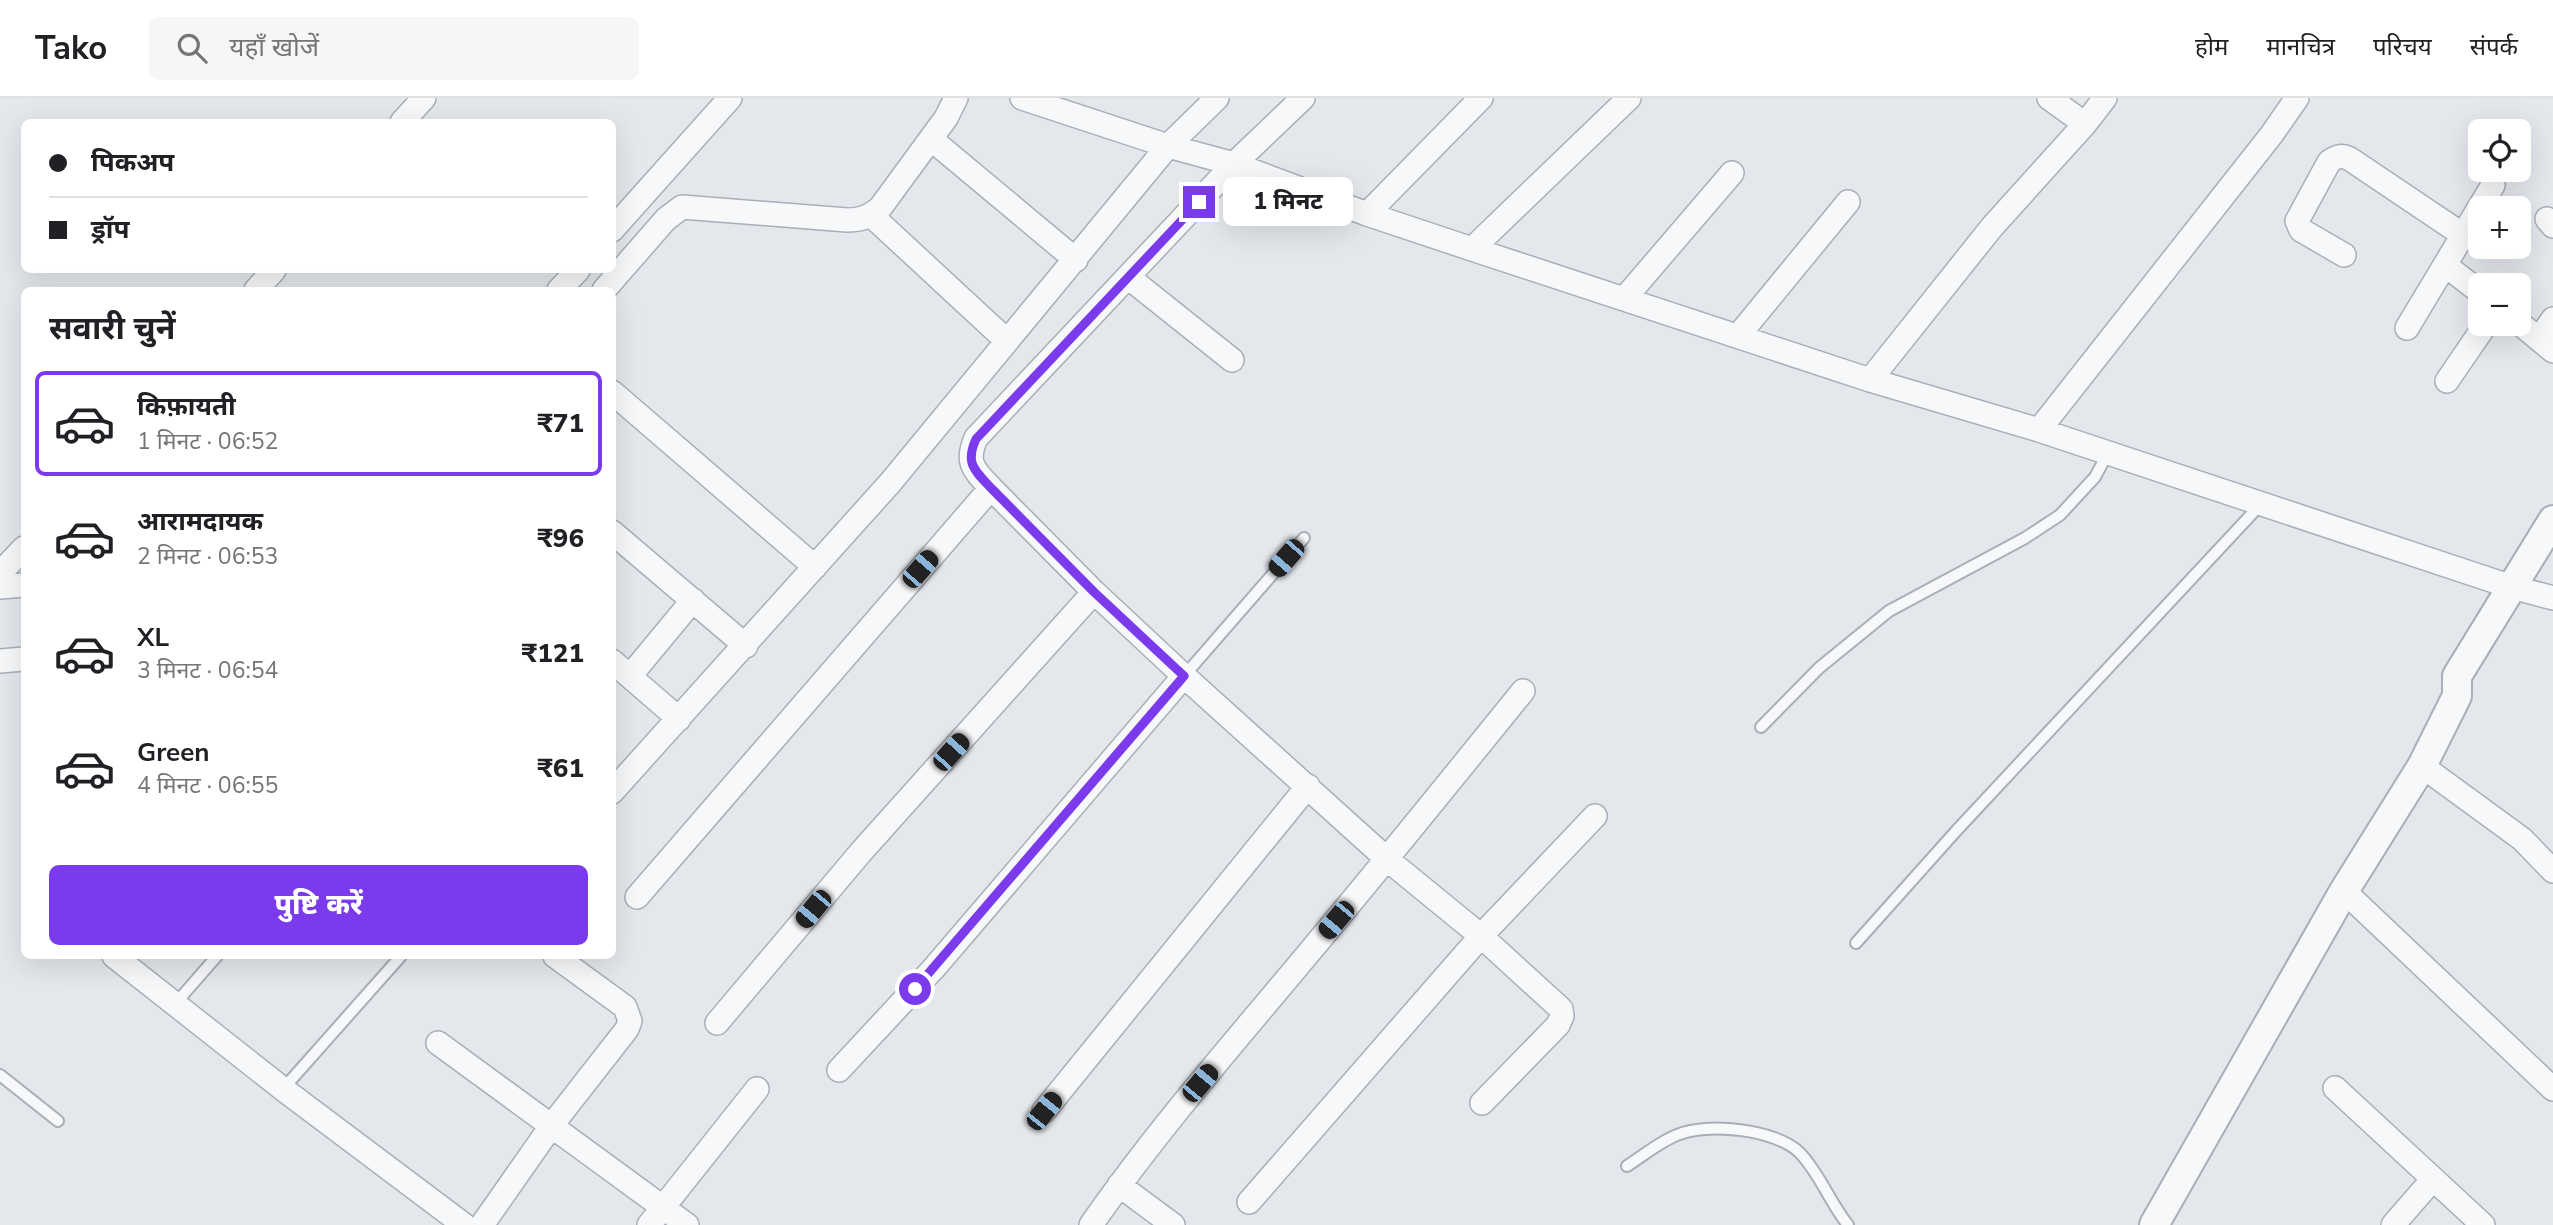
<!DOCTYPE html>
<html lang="hi">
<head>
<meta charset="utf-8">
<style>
  body { margin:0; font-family:"Nunito Sans","Noto Sans Devanagari",sans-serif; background:#f6f6f6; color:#202124; height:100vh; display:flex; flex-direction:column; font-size:26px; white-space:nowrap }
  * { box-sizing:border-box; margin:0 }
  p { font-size:23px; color:#757577 }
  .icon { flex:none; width:38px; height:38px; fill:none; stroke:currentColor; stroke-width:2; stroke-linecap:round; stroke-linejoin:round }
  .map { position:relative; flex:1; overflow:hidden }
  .panel { position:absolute; left:21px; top:189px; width:595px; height:672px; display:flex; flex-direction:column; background:#fff; border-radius:10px; box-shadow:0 7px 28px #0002 }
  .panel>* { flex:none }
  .guide { position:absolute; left:21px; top:21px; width:595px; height:154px; border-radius:10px; box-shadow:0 7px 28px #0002; display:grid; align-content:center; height:154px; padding:0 28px; background:#fff }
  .buttons { position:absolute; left:2468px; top:21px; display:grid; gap:14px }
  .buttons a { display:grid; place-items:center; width:63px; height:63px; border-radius:10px; background:#fff; box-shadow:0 7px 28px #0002; font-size:35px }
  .end { position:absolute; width:32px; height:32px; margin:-16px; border:9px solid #7c3aed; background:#fff; box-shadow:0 0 0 4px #fff }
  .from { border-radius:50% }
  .bubble { position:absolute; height:49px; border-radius:10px; background:#fff; box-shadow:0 7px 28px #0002; font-size:23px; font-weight:800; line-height:49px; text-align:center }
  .car { position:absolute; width:21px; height:42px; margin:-21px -10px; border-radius:9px; box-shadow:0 0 5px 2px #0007; background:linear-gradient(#222 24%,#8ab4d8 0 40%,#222 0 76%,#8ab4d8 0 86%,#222 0) }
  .guide b { display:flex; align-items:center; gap:24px; height:66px; font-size:26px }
  .guide b+b { border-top:2px solid #e0e0e0 }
  .guide i { width:18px; height:18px; background:#202124 }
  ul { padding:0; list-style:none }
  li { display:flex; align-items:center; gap:21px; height:105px; margin:0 14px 10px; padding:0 14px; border:4px solid transparent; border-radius:10px }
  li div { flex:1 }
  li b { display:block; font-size:26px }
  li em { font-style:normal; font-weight:800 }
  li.selected { border-color:#7c3aed }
  li>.icon { width:63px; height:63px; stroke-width:1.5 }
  h2 { padding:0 28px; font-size:32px; line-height:84px }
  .primary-button { display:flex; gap:14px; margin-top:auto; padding:14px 28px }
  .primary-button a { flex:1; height:80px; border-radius:10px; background:#7c3aed; color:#fff; font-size:28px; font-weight:800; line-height:80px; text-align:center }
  header { display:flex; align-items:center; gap:42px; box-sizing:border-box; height:98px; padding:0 35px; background:#fff; border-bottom:2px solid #e0e0e0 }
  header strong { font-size:33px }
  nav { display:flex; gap:38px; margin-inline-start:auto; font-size:24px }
  .search { width:490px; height:63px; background:#f6f6f6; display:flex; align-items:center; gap:18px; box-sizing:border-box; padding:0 24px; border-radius:10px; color:#757577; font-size:26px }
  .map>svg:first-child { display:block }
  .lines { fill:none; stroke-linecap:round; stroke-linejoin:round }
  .service-casing { stroke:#a9aeb7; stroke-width:14 }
  .minor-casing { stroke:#a9aeb7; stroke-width:26 }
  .tertiary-casing { stroke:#a9aeb7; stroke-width:32 }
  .service { stroke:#f7f8fa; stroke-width:10 }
  .minor { stroke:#f7f8fa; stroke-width:23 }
  .tertiary { stroke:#f7f8fa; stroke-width:28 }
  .route { stroke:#7c3aed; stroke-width:9 }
</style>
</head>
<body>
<header>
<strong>Tako</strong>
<div class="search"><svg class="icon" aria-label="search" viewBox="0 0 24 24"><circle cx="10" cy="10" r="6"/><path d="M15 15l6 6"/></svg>यहाँ खोजें</div>
<nav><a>होम</a><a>मानचित्र</a><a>परिचय</a><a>संपर्क</a></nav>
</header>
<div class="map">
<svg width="2553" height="1127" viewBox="0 0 2553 1127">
  <rect width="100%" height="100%" fill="#e4e7ec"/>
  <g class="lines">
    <g class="service-casing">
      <path id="service" d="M1184,578L1304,440
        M1761,629L1819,570L1889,513L2025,440L2060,417L2095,379L2108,355
        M1856,845L1957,732L2262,405
        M175,906L217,858
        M0,977L58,1023
        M283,991L401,858
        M1627,1068C1643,1058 1659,1044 1677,1037C1707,1024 1776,1031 1800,1055C1820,1076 1830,1105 1848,1127"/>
    </g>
    <g class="minor-casing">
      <path id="minor" d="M1022,0L1168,48L1234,66L1367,116L1472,151L1870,282L2039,332L2512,489L2553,500
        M1303,0L1234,66L976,340C965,365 974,372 991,390L1094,494L1184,578L1388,762L1481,838L1561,911L1562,918L1558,927L1482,1005
        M2049,0L2085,26
        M402,24L424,0
        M931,41L1076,162
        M1367,116L1481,0
        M872,118L1007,243
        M2547,121L2553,128
        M612,132L730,0
        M1472,151L1629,0
        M2344,157L2301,132L2297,123L2329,64C2337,58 2341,57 2350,61L2463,137
        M2445,167L2480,194
        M1128,179L1232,262
        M256,192L274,172
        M559,192L578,172
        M604,192L666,121L682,109L847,122C861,122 869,119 880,110L946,20L956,0
        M1624,201L1732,75
        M2518,224L2553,253
        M2407,230L2493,87
        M1738,238L1848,104
        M2539,241L2553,221
        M1870,282L1992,129L2085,26L2105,0
        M2447,283L2486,226
        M612,294L815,469
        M2039,332L2272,36L2297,0
        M612,434L746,548
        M0,475L24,450
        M0,489L24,487
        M0,563L24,561
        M612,563L679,621
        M630,578L693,502
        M2422,668L2522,741L2553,773
        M612,694L890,385L1168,48L1217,0
        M2344,793L2553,991
        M637,799L991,390
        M114,858L283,991L464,1127
        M717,925L861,754L1094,494
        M438,945L687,1127
        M839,972L934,870L1184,578
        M2335,990L2483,1127
        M1044,1013L1308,688
        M1119,1087L1173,1127
        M1249,1104L1481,838L1595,718
        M482,1127L552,1027L627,931L630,923L625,909L555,858
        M649,1127L757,991
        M1091,1127C1157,1032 1233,946 1307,857C1380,770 1451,682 1523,593
        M2393,1127L2433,1081"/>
    </g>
    <g class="tertiary-casing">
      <path id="tertiary" d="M2154,1127L2344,793L2422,668L2457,598V578L2553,422"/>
    </g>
    <use href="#service" class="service"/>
    <use href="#minor" class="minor"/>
    <use href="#tertiary" class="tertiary"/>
  </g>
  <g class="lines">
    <path class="route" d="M915,891L1184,578L1094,494L991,390C974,372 965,365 976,341L1199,104"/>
  </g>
</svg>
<div class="buttons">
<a><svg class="icon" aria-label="locate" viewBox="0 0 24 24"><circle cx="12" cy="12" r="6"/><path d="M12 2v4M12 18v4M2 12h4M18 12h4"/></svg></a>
<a>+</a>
<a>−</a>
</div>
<i class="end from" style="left:915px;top:891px"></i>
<i class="end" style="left:1199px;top:104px"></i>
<div class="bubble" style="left:1223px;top:79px;width:130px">1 मिनट</div>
<i class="car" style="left:1286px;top:460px;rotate:221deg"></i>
<i class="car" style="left:920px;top:471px;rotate:41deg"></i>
<i class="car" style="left:951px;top:654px;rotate:42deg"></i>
<i class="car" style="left:813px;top:811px;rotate:220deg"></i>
<i class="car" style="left:1336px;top:822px;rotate:220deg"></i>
<i class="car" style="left:1200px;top:985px;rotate:40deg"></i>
<i class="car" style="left:1044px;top:1013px;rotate:39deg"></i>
<div class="guide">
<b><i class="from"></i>पिकअप</b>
<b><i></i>ड्रॉप</b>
</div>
<section class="panel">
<h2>सवारी चुनें</h2>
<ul>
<li class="selected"><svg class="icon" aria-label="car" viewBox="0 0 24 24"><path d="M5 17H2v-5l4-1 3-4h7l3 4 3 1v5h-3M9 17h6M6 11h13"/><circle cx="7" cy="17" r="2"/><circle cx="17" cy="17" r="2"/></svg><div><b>किफ़ायती</b><p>1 मिनट · 06:52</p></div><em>₹71</em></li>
<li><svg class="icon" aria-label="car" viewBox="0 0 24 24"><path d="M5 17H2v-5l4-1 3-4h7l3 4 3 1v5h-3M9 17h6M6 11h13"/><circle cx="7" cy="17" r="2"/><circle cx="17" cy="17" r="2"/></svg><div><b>आरामदायक</b><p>2 मिनट · 06:53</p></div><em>₹96</em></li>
<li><svg class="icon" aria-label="car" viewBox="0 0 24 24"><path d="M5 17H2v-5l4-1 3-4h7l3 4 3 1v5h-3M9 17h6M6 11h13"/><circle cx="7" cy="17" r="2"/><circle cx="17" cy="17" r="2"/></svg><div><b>XL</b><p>3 मिनट · 06:54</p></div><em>₹121</em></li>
<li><svg class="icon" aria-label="car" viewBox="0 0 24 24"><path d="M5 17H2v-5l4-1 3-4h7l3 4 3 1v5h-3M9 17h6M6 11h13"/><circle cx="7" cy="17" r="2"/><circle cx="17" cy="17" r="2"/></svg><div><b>Green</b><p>4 मिनट · 06:55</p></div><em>₹61</em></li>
</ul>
<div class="primary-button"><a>पुष्टि करें</a></div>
</section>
</div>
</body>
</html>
